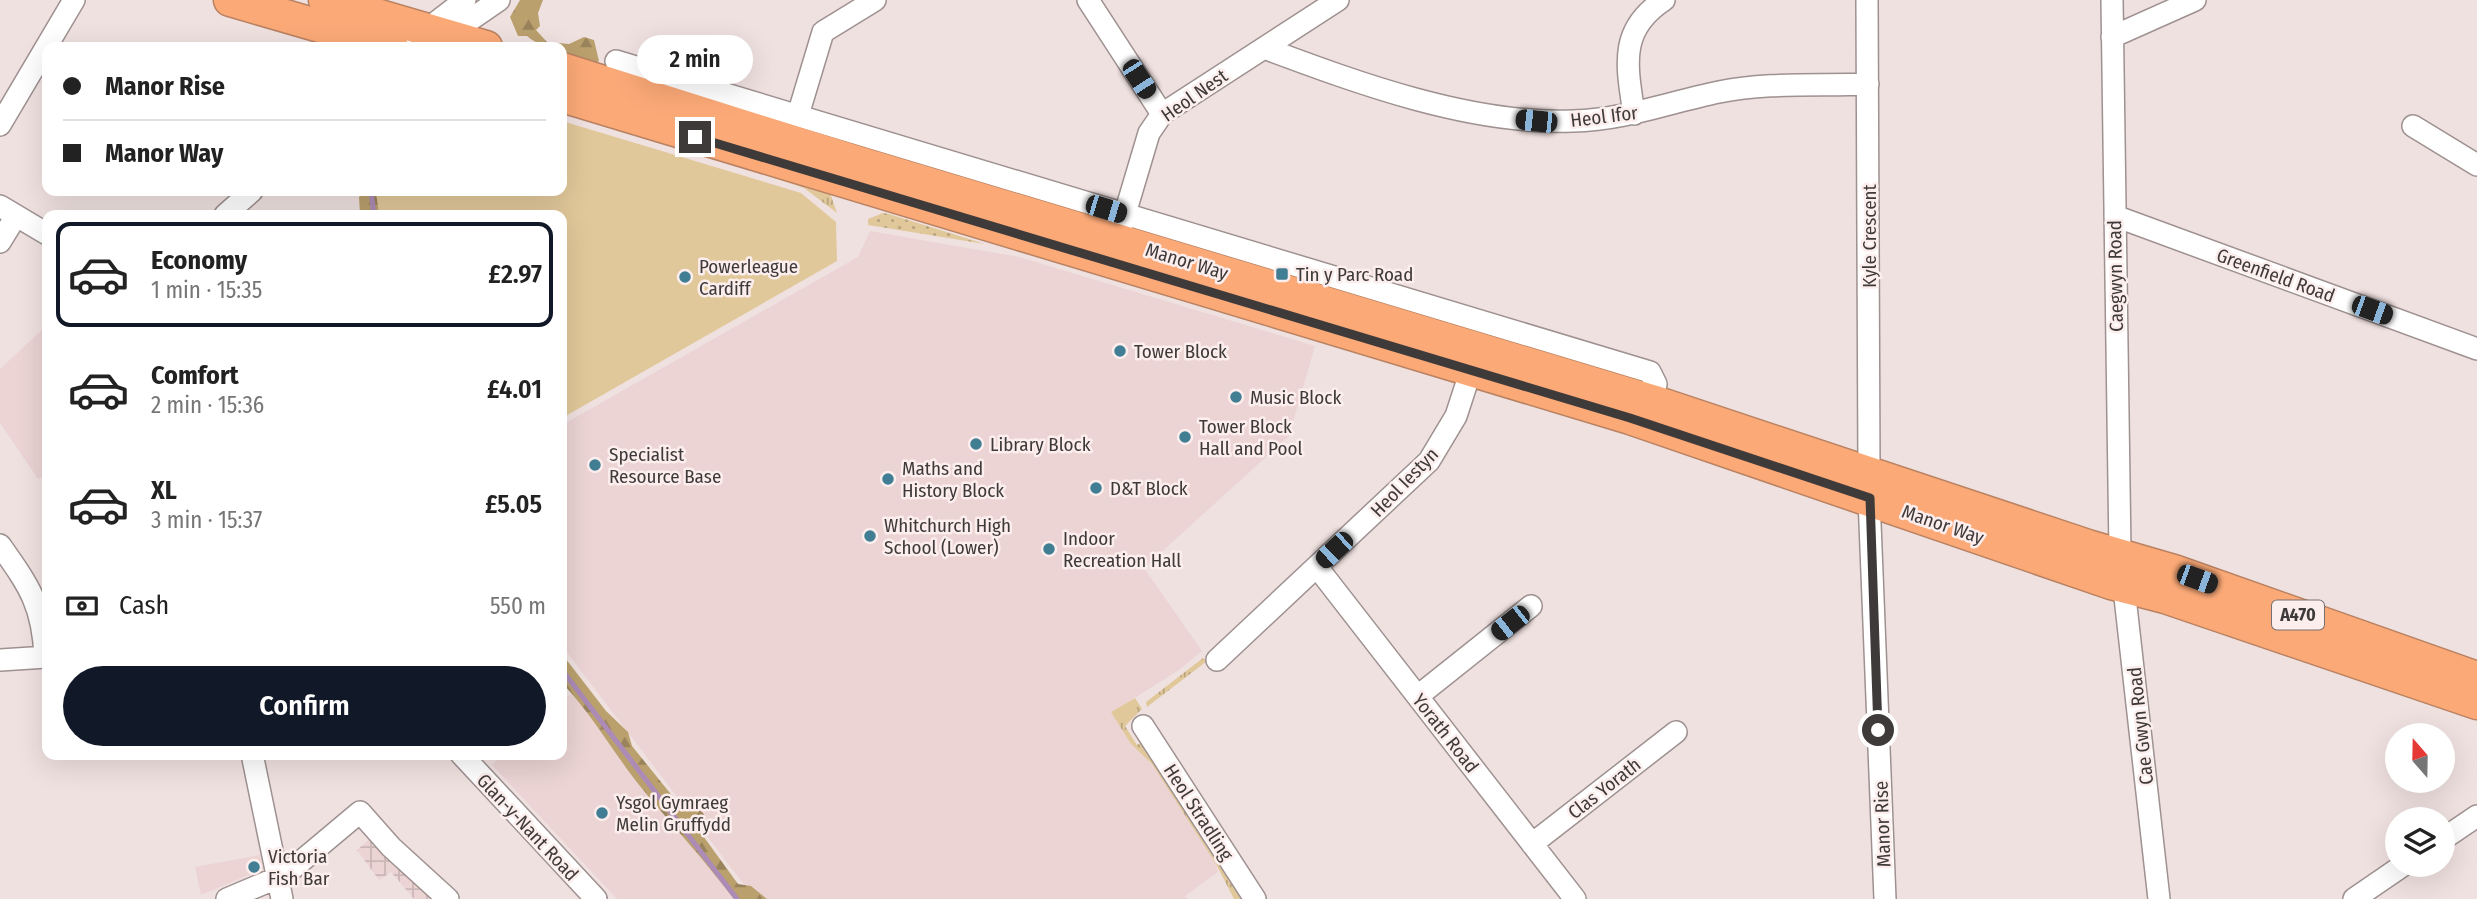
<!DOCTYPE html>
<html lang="en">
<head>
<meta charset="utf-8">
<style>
  body { margin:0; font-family:"Fira Sans Condensed",sans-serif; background:#f2f2f2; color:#222; height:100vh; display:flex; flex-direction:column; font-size:26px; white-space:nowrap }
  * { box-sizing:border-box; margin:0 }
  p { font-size:23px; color:#767676 }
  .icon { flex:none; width:38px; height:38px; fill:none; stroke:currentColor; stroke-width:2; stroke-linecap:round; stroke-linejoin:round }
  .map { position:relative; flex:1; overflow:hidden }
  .details { position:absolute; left:42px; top:210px; width:525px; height:550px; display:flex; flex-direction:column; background:#fff; border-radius:14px; box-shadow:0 7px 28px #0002 }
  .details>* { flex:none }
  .banner { position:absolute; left:42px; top:42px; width:525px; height:154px; border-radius:14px; box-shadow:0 7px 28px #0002; display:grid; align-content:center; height:154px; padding:0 21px; background:#fff }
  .needle { width:46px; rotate:340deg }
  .tools { position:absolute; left:2385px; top:723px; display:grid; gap:14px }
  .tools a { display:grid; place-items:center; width:70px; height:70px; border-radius:50%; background:#fff; box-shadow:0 7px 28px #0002; font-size:35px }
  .end { position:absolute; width:32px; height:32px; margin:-16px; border:9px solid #3f3a3a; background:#fff; box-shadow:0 0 0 4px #fff }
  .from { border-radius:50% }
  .bubble { position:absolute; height:49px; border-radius:24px; background:#fff; box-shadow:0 7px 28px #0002; font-size:23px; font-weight:600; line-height:49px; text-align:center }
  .car { position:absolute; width:21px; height:42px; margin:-21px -10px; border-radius:9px; box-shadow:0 0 5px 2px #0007; background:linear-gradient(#222 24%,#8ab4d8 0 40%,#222 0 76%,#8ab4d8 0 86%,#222 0) }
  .banner b { display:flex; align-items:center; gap:24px; height:66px; font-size:26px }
  .banner b+b { border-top:2px solid #e0e0e0 }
  .banner i { width:18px; height:18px; background:#222 }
  ul { padding:12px 0 0; list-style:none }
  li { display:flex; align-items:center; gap:21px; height:105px; margin:0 14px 10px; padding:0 7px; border:4px solid transparent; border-radius:14px }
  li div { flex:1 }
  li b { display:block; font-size:26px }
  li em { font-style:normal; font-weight:600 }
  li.active { border-color:#111827 }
  li>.icon { width:63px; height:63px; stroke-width:1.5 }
  .pay { display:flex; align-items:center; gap:18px; height:77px; padding:0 21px; font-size:26px }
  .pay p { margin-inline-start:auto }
  .action { display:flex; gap:14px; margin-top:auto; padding:14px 21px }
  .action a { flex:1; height:80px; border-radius:42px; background:#111827; color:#fff; font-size:28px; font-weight:600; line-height:80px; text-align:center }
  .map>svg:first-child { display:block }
  .built { fill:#ebd4d3 }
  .industrial { fill:url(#industrial-grid) }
  .grass { fill:url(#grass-tufts) }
  .forest { fill:url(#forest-firs) }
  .park { fill:#e1c89a }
  .garden { fill:url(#garden-dots) }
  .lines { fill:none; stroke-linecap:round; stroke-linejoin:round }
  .stream { stroke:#ac8bb7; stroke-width:5 }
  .minor-casing { stroke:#9e9190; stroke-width:24 }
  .highway-casing { stroke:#b98262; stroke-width:35 }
  .minor { stroke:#fff; stroke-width:21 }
  .highway { stroke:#fba977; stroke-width:32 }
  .route { stroke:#3f3a3a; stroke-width:9 }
  .poi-dot { fill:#417e94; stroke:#fdeeee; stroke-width:2.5 }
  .labels { text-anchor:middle; stroke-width:5; stroke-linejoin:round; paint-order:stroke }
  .shield { fill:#fdeeee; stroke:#787070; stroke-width:2 }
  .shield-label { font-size:18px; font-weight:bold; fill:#3f3a3a }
  .street-label { font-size:19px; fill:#3f3a3a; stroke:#fdeeee }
  .poi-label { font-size:19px; fill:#3f3a3a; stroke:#fdeeee; text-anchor:start }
</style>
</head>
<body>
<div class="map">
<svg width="2477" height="899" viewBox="0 0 2477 899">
  <defs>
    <pattern id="industrial-grid" width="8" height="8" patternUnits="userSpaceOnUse" patternTransform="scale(1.75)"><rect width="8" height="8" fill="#ebd4d3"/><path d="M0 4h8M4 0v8" fill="none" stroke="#cbb7b6"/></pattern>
    <pattern id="grass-tufts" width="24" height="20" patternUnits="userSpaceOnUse" patternTransform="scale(1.75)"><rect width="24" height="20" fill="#e1c89a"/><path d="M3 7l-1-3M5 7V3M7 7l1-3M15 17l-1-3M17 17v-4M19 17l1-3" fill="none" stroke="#b8a37f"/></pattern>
    <pattern id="forest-firs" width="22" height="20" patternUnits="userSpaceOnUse" patternTransform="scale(1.75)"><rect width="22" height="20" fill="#baa06d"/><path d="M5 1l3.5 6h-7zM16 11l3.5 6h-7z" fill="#99835b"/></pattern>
    <pattern id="garden-dots" width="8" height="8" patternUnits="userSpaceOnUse" patternTransform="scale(1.75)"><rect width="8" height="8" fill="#e1c89a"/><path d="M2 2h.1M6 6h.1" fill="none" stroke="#b8a37f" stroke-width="1.8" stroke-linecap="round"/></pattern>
  </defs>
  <rect width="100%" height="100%" fill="#efe1e0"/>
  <path class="built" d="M870,231L1019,257L1315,346L1289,436L1144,568L1202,651L1179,670L1112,712L1131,744L1152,764L1216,864L1218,872L1185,896L1187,899H755L562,646V425L858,257Z
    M47,325V474L38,479L0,423V369Z
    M575,690L685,834L734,899H617L492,765L504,754H562V702Z
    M260,855L263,869L201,895L195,867Z"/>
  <path class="industrial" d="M372,837L439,899H414L391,872L379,880L357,850Z"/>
  <path class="grass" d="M760,166L829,190L837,213L804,188L749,170Z
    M1203,658L1207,661L1147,707L1146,702Z
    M1135,698L1142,709L1125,726L1137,745L1142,742L1243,899H1234L1216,864L1152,764L1131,744L1111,712Z"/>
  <path class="forest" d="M520,0H543L538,13L540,26L536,30L547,42L569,44L584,37L594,40L599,61L594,64L567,59L562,47C549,47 537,45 527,36H518L510,17Z
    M365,191H430L437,215H360L359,197Z
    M562,654L606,711L628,732L632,746L682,808L694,806L703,813L707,821L701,833L738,884L751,886L767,899H734C705,861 674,827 644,791C615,756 593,715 562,683Z"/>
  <path class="park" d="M562,121L801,193L836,222L837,261L562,418V215H379L376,191H562Z"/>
  <path class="garden" d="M883,213L889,214L985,244L868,225V219Z"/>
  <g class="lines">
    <path class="stream" d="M371,191L374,215
      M562,670L737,899"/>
    <g class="minor-casing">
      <path id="minor" d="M1088,0L1162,114
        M1867,0L1869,472
        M2112,0L2120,553L2159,899
        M2112,37L2195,0
        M443,44L467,22L499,0
        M404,47L465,0
        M1264,48C1358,83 1471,125 1573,121C1624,120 1670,102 1719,92C1767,82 1819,86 1868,84
        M616,61L1650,372L1656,384L1652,401
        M1634,114C1627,66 1618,30 1664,0
        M798,115L823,32L875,0
        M0,125L74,0
        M2413,126L2477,165
        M0,206L47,234
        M225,215L252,191
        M2115,216L2477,349
        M1121,227L1149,133L1162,114L1338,0
        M0,242L16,216
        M1869,498L1885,899
        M0,545C29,586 43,605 45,657
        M1317,567L1575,899
        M0,660L47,657
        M1217,660L1429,461L1456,416L1471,370
        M1418,696L1531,606
        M1143,726L1255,899
        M252,754L282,899
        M461,754L596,899
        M2443,839L2477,816
        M1532,844L1676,732
        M227,899L286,874L360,812L391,847L448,899
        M2354,899L2405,864"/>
    </g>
    <g class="highway-casing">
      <path id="highway" d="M230,0L392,47
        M325,0L486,47
        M562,69L857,162L1652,401L2088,546L2174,571L2477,678
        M562,96L1630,418L2111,583L2165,597L2477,703"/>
    </g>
    <use href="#minor" class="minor"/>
    <use href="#highway" class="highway"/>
  </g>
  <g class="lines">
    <path class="route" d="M695,137L1630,418L1870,498L1878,730"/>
  </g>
  <g class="poi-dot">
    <rect x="1275" y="267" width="14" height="14" rx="3.5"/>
    <circle cx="685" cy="277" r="7"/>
    <circle cx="1120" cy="351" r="7"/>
    <circle cx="1236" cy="397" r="7"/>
    <circle cx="1185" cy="437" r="7"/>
    <circle cx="976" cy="444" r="7"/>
    <circle cx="595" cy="465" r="7"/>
    <circle cx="888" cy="479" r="7"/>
    <circle cx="1096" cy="488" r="7"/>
    <circle cx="870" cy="536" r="7"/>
    <circle cx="1049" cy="549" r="7"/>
    <circle cx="602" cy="813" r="7"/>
    <circle cx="254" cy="867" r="7"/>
  </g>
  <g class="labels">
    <rect class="shield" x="2272" y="600.5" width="52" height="29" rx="5"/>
    <g class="shield-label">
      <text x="2298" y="621">A470</text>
    </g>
    <g class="street-label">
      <text transform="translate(1194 95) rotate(-35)" y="7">Heol Nest</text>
      <text transform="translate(1604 116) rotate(-7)" y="7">Heol Ifor</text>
      <text transform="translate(1869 236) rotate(-90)" y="7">Kyle Crescent</text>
      <text transform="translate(1187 261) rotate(17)" y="7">Manor Way</text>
      <text transform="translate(2276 275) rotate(20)" y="7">Greenfield Road</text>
      <text transform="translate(2115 276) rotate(-91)" y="7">Caegwyn Road</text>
      <text transform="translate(1404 482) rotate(-46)" y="7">Heol Iestyn</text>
      <text transform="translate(1943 524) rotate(19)" y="7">Manor Way</text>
      <text transform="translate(2140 726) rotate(-96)" y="7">Cae Gwyn Road</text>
      <text transform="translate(1446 733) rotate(52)" y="7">Yorath Road</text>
      <text transform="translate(1604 788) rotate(-38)" y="7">Clas Yorath</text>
      <text transform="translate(1199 812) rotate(57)" y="7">Heol Stradling</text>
      <text transform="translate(1882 824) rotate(-92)" y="7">Manor Rise</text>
      <text transform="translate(528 827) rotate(47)" y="7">Glan-y-Nant Road</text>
    </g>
    <g class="poi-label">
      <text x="699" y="273">Powerleague<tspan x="699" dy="22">Cardiff</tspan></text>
      <text x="1296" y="281">Tin y Parc Road</text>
      <text x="1134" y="358">Tower Block</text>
      <text x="1250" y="404">Music Block</text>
      <text x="1199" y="433">Tower Block<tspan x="1199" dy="22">Hall and Pool</tspan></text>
      <text x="990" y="451">Library Block</text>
      <text x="609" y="461">Specialist<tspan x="609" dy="22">Resource Base</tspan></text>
      <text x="902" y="475">Maths and<tspan x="902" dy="22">History Block</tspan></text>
      <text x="1110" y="495">D&amp;T Block</text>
      <text x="884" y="532">Whitchurch High<tspan x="884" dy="22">School (Lower)</tspan></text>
      <text x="1063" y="545">Indoor<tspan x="1063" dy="22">Recreation Hall</tspan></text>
      <text x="616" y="809">Ysgol Gymraeg<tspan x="616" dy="22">Melin Gruffydd</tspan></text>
      <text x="268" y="863">Victoria<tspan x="268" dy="22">Fish Bar</tspan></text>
    </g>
  </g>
</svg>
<div class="tools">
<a><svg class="needle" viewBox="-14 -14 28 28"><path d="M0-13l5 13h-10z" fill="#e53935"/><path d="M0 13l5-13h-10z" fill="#767676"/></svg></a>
<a><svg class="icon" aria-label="layers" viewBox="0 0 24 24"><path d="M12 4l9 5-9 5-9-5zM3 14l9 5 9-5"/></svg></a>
</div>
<i class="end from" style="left:1878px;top:730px"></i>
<i class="end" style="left:695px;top:137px"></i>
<div class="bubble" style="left:637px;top:35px;width:116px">2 min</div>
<i class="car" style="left:1139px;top:79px;rotate:147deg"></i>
<i class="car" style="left:1536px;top:121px;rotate:276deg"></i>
<i class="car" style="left:1106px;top:209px;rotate:107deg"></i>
<i class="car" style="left:2372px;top:310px;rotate:110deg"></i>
<i class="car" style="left:1334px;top:550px;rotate:227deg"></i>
<i class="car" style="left:2197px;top:579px;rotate:110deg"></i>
<i class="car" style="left:1510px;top:623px;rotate:232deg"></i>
<div class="banner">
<b><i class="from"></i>Manor Rise</b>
<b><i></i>Manor Way</b>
</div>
<section class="details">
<ul>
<li class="active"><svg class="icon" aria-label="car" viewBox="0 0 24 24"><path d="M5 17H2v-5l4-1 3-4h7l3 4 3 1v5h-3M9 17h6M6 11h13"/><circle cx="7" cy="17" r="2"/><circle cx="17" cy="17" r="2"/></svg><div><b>Economy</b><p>1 min · 15:35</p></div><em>£2.97</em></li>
<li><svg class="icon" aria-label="car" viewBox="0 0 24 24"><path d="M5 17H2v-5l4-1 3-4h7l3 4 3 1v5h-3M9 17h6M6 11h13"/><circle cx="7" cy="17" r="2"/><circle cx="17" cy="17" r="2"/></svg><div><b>Comfort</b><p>2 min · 15:36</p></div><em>£4.01</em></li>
<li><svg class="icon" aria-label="car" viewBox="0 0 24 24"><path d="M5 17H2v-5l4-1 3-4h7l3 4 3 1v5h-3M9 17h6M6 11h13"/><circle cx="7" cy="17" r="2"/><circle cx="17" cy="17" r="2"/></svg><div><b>XL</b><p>3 min · 15:37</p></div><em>£5.05</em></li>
</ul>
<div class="pay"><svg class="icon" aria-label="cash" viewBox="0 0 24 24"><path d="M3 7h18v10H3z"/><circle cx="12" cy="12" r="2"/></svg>Cash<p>550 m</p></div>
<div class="action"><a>Confirm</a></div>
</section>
</div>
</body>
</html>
